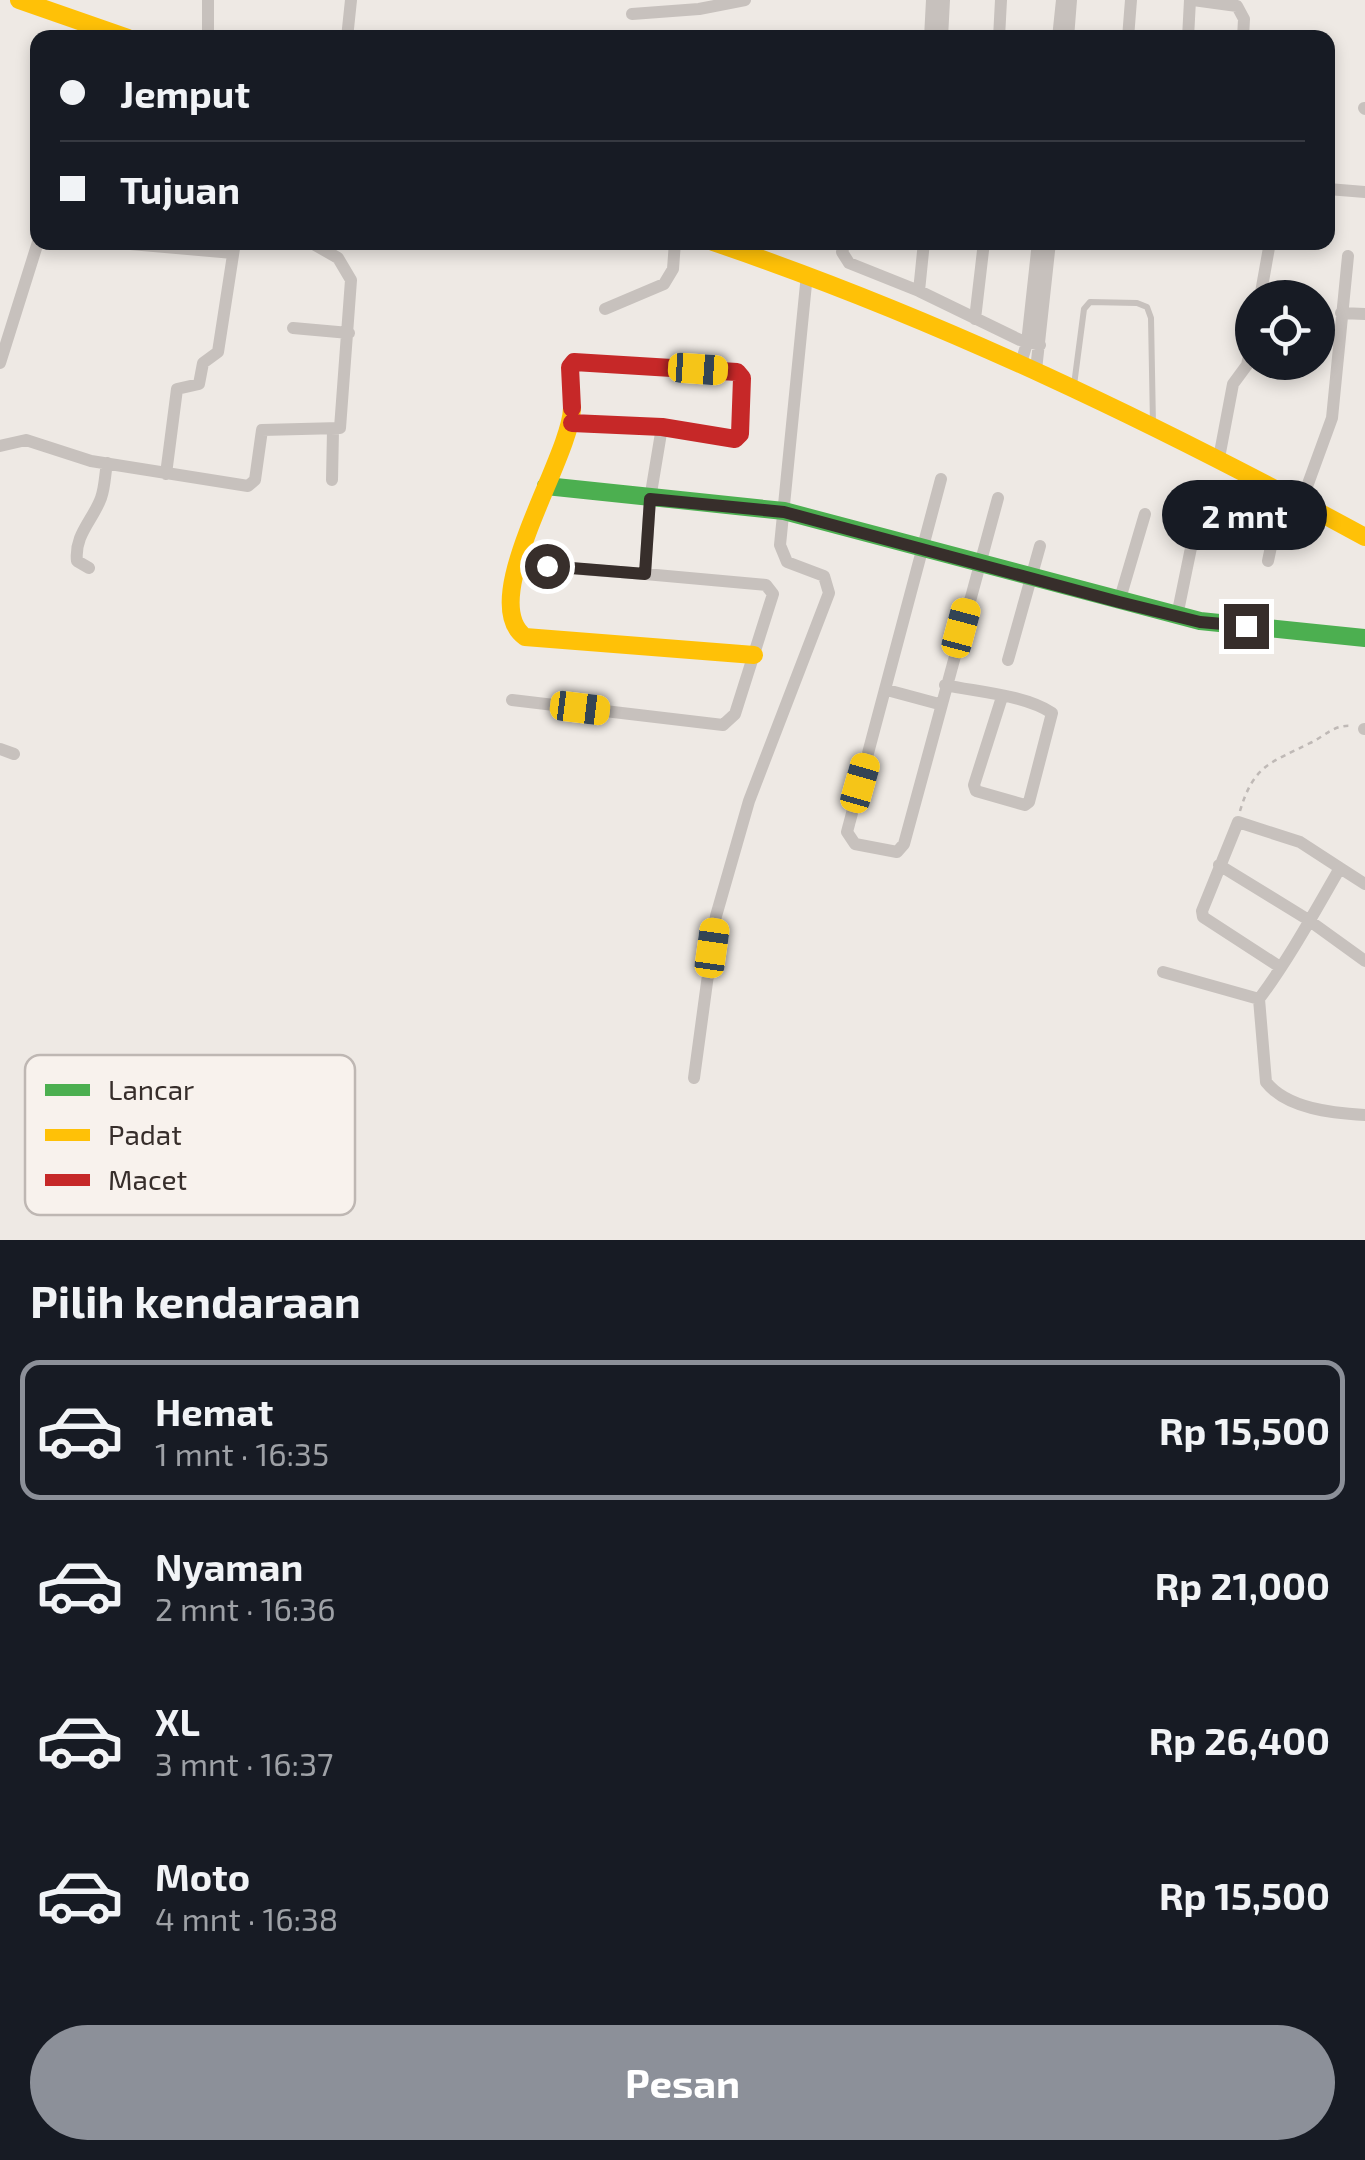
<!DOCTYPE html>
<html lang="id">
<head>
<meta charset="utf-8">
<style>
  body { margin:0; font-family:"Exo 2",sans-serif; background:#20242c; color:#f1f3f6; height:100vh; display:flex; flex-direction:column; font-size:38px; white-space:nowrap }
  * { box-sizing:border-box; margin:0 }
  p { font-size:32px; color:#9ea1a6 }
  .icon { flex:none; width:55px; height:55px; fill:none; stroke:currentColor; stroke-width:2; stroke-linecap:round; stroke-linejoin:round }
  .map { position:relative; height:1240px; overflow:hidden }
  .drawer { display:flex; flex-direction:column; background:#171b24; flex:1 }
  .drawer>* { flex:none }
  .top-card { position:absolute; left:30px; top:30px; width:1305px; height:220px; border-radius:20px; box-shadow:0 5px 15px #0003; display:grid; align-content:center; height:220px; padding:0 30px; background:#171b24 }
  .tools { position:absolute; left:1235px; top:280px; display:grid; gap:20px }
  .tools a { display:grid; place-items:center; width:100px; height:100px; border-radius:50%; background:#171b24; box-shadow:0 5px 15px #0003; font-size:50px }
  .end { position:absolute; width:45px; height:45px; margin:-22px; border:12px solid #372e2b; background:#fff; box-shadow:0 0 0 5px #fff }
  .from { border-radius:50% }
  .bubble { position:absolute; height:70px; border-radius:35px; background:#171b24; box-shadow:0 5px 15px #0003; font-size:32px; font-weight:700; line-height:70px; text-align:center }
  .car { position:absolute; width:30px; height:60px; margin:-30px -15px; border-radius:12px; box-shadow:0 0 8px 2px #0007; background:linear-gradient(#f5c518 24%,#345 0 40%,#f5c518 0 76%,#345 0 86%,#f5c518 0) }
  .top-card b { display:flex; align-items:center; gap:35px; height:95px; font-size:38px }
  .top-card b+b { border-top:2px solid #363941 }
  .top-card i { width:25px; height:25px; background:#f1f3f6 }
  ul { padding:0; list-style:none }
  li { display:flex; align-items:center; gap:30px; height:140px; margin:0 20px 15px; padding:0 10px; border:5px solid transparent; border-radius:20px }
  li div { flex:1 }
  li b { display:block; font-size:38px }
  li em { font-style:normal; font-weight:700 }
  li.on { border-color:#8c9099 }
  li>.icon { width:90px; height:90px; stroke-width:1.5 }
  h2 { padding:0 30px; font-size:45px; line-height:120px }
  .button { display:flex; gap:20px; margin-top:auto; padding:20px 30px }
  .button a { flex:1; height:115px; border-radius:60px; background:#8c9099; color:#fff; font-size:40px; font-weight:700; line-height:115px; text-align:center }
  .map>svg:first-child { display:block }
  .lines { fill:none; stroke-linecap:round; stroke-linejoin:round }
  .path { stroke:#bfb9b6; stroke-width:2.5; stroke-dasharray:5 5; stroke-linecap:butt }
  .lane { stroke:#c7c1bd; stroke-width:6 }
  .street { stroke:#c7c1bd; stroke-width:12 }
  .fast { stroke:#4caf50; stroke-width:18 }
  .slow { stroke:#ffc107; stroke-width:18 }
  .jam { stroke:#c62828; stroke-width:18 }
  .route { stroke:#372e2b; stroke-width:12 }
  .key { fill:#f8f2ed; stroke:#beb7b3; stroke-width:2.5 }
  .key-label { font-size:28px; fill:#372e2b }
</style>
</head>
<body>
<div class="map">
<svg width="1365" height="1240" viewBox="0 0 1365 1240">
  <rect width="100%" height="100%" fill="#eee9e4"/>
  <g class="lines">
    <path class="path" d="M1240,811C1254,764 1271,763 1310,743C1327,735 1334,724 1353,726"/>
    <path class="lane" d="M1074,385L1084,309L1090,302L1137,303L1147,307L1151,318L1153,425"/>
    <path class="street" d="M208,0V38
      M1193,0L1237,6L1244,19L1243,38
      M632,14L699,9L745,0
      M347,38L351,0
      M930,38L932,0
      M942,38L944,0
      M999,38L1001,0
      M1058,38L1062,0
      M1068,38L1071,0
      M1128,38L1131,0
      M1188,38L1190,0
      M1364,108L1365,109
      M1328,189L1365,192
      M108,242L233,253
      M845,242L842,252L849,263L919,291
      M924,242L919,291L1020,340L1040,345
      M1260,298L1270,242
      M605,309L664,284L673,269L675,242
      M1341,313L1365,314
      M975,319L984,242
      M293,328L349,333
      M0,363L38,242
      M1021,363L1027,343L1038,242
      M1036,370L1050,242
      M0,446L26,440L91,461L248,486L255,480L262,430L340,428L351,280L338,258L310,242
      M1219,458L1233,384L1247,365L1252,344
      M166,474L177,389L199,384L203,363L218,352L235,242
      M941,479L847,832L855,844L897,852L904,844L998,498
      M332,480L333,430
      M1301,503L1332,418L1348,256
      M1268,561L1282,494
      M515,564L645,574
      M89,568L77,561C74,535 93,520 101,498C105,487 105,474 107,463
      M1119,602L1145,514
      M1177,616L1192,543
      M1008,660L1040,546
      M945,685C978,692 1025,695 1052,713L1029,802L1025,805L976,791L974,785L1002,697
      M887,690L939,704
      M512,700L723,725L735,714L773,594L766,585L645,574L650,499L662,427
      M1364,729H1365
      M0,749L14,754
      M1219,865L1307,919L1365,961
      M1340,868L1365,884
      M1280,967L1203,917L1202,911L1238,822L1300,842L1340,868C1315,911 1289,959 1259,999L1266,1082C1287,1109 1333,1113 1365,1115
      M1163,972L1259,999
      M694,1078L716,916L749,801L829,593L824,576L787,562L780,545L807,274"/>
    <path class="fast" d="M546,486L784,511L1200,621L1365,638"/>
    <path class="slow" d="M19,0L128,38
      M713,242C940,319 1155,423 1365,537
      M572,408C571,458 475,601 525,637L754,655"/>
    <path class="jam" d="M572,408L570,367L574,362L737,372L742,378L740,434L735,439L662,427L572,423"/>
  </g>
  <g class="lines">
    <path class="route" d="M547,566L645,574L650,499L784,512L1119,602L1200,622L1246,626"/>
  </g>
  <rect x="25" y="1055" width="330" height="160" rx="15" class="key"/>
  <rect x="45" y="1084" width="45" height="12" fill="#4caf50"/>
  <rect x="45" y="1129" width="45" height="12" fill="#ffc107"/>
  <rect x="45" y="1174" width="45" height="12" fill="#c62828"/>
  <g class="key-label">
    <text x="108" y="1100">Lancar</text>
    <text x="108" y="1145">Padat</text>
    <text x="108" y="1190">Macet</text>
  </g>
</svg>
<div class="tools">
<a><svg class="icon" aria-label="locate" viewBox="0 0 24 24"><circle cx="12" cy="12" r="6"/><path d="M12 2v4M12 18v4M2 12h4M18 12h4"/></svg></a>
</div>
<i class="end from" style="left:547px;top:566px"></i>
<i class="end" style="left:1246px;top:626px"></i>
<div class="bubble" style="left:1162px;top:480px;width:165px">2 mnt</div>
<i class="car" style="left:698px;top:369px;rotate:94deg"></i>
<i class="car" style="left:961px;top:628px;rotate:15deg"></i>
<i class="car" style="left:580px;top:708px;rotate:97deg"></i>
<i class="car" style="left:860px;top:783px;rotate:16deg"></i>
<i class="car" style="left:712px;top:948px;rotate:8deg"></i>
<div class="top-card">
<b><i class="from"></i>Jemput</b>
<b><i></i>Tujuan</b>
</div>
</div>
<section class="drawer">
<h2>Pilih kendaraan</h2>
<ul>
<li class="on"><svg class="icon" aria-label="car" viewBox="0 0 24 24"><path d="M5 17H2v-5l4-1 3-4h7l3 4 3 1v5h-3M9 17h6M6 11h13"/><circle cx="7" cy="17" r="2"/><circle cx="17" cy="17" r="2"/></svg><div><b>Hemat</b><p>1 mnt · 16:35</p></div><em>Rp 15,500</em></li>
<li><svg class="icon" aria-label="car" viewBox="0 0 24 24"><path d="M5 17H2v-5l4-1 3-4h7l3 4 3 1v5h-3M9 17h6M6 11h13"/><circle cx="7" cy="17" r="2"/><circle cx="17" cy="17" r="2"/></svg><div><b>Nyaman</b><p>2 mnt · 16:36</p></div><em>Rp 21,000</em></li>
<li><svg class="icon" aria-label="car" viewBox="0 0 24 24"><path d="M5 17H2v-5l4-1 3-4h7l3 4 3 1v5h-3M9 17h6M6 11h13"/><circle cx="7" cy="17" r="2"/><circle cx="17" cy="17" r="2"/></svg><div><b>XL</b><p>3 mnt · 16:37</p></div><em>Rp 26,400</em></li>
<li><svg class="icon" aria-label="car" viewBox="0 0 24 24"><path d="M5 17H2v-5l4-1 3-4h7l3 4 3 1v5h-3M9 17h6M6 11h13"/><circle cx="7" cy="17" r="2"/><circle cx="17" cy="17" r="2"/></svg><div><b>Moto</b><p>4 mnt · 16:38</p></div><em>Rp 15,500</em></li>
</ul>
<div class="button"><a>Pesan</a></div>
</section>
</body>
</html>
